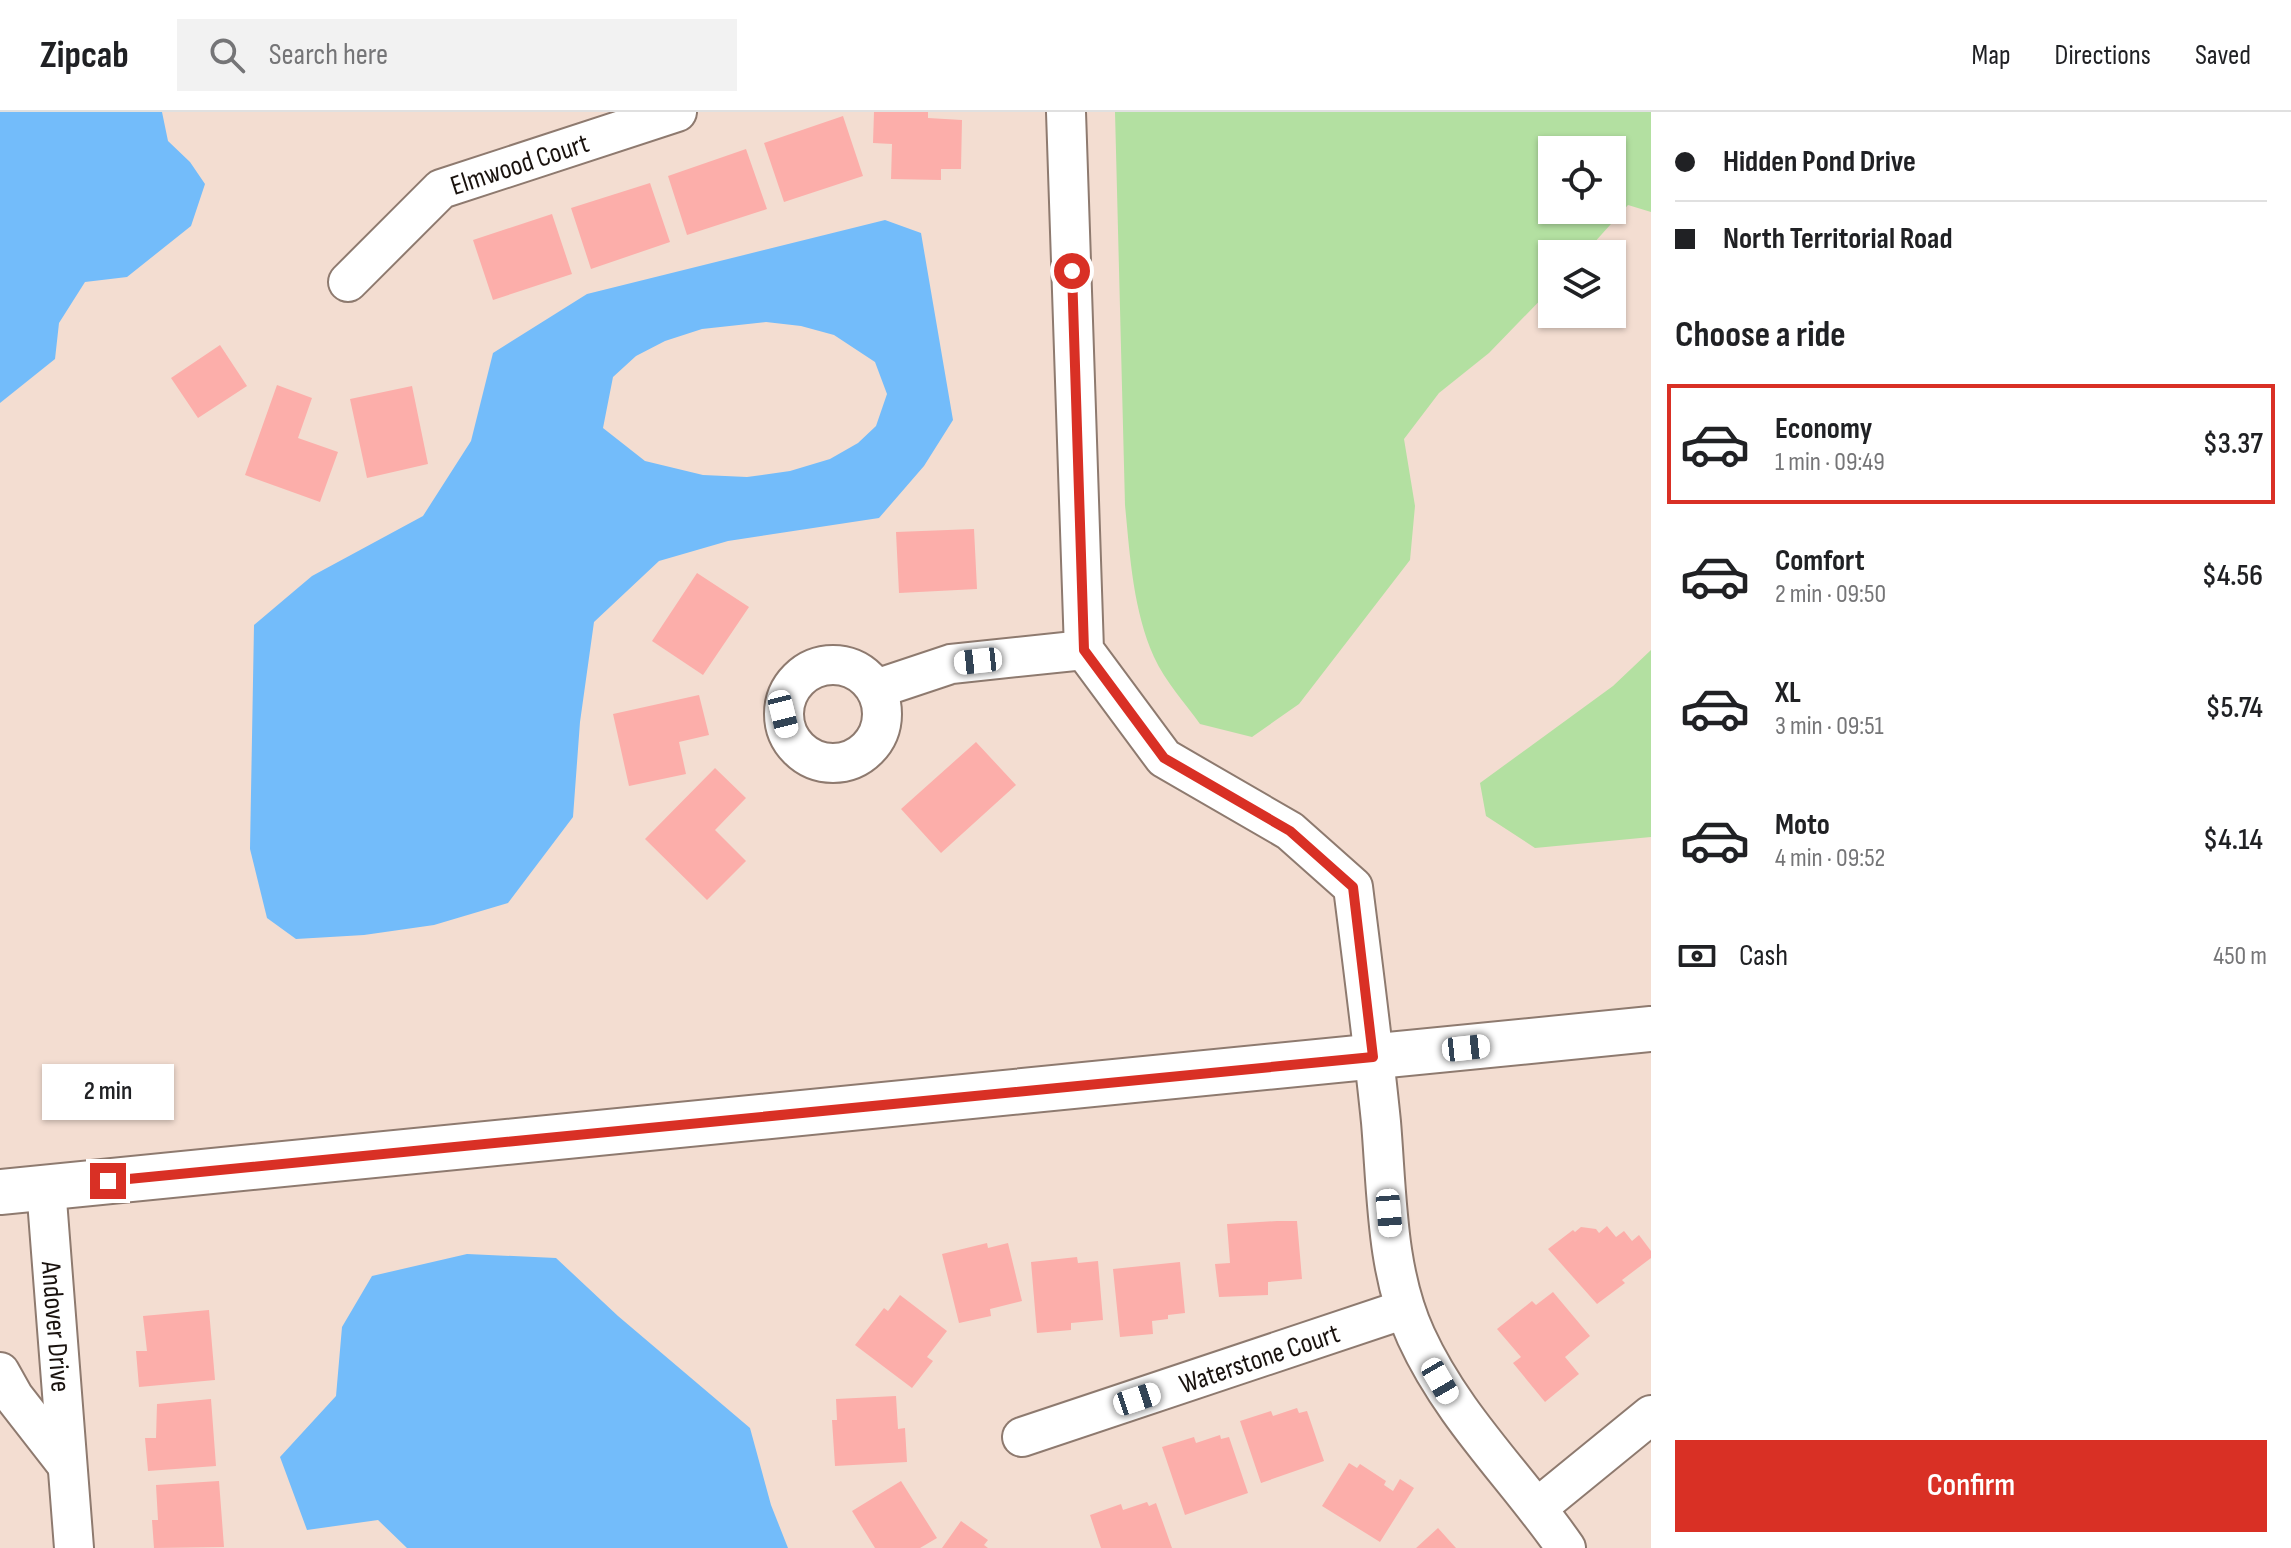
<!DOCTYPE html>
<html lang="en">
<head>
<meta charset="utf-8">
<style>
  body { margin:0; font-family:"Sofia Sans Condensed",sans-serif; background:#f2f2f2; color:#202124; height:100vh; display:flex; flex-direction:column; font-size:30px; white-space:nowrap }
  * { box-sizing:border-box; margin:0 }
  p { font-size:26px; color:#757577 }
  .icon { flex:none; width:44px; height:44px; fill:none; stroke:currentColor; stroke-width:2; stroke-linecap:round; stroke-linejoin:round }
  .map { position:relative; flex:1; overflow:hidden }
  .side { display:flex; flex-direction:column; background:#fff; width:640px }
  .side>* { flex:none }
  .hud { display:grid; align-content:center; height:176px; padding:0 24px; background:#fff }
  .fabs { position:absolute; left:1538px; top:24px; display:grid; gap:16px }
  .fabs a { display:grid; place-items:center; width:88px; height:88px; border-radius:0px; background:#fff; box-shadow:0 2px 6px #0004; font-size:40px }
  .end { position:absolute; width:36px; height:36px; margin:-18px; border:10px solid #d93025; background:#fff; box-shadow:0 0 0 4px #fff }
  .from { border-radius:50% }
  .bubble { position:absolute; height:56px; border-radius:0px; background:#fff; box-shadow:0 2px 6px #0004; font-size:26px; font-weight:600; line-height:56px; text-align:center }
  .car { position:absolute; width:24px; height:48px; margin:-24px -12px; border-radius:10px; box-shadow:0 0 6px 2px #0007; background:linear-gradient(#fff 24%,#345 0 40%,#fff 0 76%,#345 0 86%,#fff 0) }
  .hud b { display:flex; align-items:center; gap:28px; height:76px; font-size:30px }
  .hud b+b { border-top:2px solid #e0e0e0 }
  .hud i { width:20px; height:20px; background:#202124 }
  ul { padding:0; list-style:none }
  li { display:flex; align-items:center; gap:24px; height:120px; margin:0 16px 12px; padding:0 8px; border:4px solid transparent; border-radius:0px }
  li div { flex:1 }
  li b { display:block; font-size:30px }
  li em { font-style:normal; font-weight:600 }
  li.active { border-color:#d93025 }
  li>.icon { width:72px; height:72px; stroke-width:1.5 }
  h2 { padding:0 24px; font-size:36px; line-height:96px }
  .pay { display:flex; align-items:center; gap:20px; height:88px; padding:0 24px; font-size:30px }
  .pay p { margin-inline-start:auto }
  .primary-button { display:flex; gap:16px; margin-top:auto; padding:16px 24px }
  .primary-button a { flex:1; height:92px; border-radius:0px; background:#d93025; color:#fff; font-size:32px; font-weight:600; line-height:92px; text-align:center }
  header { display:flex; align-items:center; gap:48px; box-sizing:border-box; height:112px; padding:0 40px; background:#fff; border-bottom:2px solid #e0e0e0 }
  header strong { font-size:38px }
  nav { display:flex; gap:44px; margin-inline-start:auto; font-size:28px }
  .search { width:560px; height:72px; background:#f2f2f2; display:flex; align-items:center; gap:20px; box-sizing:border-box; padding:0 28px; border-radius:0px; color:#757577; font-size:30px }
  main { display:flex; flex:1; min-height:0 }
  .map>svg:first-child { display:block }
  .green { fill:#b3e0a1; fill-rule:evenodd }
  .water { fill:#73bcfa; fill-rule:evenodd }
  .building { fill:#fcaeaa }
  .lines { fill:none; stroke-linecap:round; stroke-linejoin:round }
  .minor-casing { stroke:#8e7a6f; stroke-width:42 }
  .secondary-casing { stroke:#8e7a6f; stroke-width:48 }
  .minor { stroke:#fff; stroke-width:38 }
  .secondary { stroke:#fff; stroke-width:44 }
  .route { stroke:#d93025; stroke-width:10 }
  .labels { text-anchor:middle; stroke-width:6; stroke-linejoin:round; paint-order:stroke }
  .street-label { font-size:28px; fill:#19120e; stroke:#fff }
</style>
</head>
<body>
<header>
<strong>Zipcab</strong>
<div class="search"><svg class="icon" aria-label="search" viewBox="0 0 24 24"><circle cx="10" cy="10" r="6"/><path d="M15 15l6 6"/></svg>Search here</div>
<nav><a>Map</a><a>Directions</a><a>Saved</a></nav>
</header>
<main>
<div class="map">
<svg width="1651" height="1436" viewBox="0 0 1651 1436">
  <rect width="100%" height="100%" fill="#f3ddd1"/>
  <path class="green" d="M1115,0H1651V100L1628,93L1584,142H1552V176L1489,241L1439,281L1404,327L1415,394L1410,448L1299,592L1252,625L1200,612C1185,591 1165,569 1154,545C1133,498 1130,444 1125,393ZM1552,38H1612V98H1552Z
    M1651,538V725L1535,736L1486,704L1480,671L1613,574Z"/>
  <path class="water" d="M0,0H162L168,29L190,50L205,72L191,114L127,165L85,170L59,211L55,247L0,291Z
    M885,108L921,121L953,308L924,354L879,406L728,429L659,449L594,510L580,610L573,705L508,791L434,813L364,823L296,827L267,806L250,737L254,513L312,464L423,404L471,329L493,241L587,182ZM766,210L801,214L834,223L875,250L887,282L876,314L858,331L830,347L790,359L747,365L703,363L645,349L603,316L613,265L636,244L665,229L702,217Z
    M467,1142L556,1146L618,1204L750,1316L771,1393L788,1436H407L378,1408L307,1418L280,1345L336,1284L342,1215L372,1164Z"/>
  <path class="building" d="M874,0H928V6L962,8L961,57H941V68L891,67L892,32L873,31Z
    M843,4L863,64L784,90L764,31Z
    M746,37L767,97L687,123L668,64Z
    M650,71L670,130L591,157L571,96Z
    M552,102L572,162L493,188L473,128Z
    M220,233L247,274L198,306L171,266Z
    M277,273L312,286L298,326L338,340L320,390L245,363Z
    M412,274L428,352L367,366L350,287Z
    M974,417L977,477L899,481L896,420Z
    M697,461L749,495L703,563L652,529Z
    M699,583L709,623L679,630L686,662L629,674L613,602Z
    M976,630L1016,673L941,741L901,697Z
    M715,656L746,686L715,718L746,749L707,788L645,727Z
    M1277,1109H1297L1302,1167L1268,1170V1183L1219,1185L1215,1152L1230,1151L1227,1112Z
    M1607,1114L1616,1125L1624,1119L1632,1129L1639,1123L1651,1139V1146L1622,1168L1625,1171L1597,1192L1548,1137L1573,1118L1575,1120L1581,1115L1596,1117L1599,1121Z
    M987,1131L988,1136L1008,1131L1022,1189L990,1197L991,1204L959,1211L942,1142Z
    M1077,1145L1078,1151L1098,1149L1103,1208L1071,1211V1218L1037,1221L1031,1150Z
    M1180,1150L1185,1201L1168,1203V1207L1152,1209L1153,1222L1120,1225L1113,1157Z
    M1553,1180L1590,1224L1565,1245L1579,1262L1545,1290L1513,1251L1521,1245L1497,1217L1532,1189L1536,1193Z
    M900,1183L947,1219L927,1245L933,1249L912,1276L855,1233L884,1196L888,1199Z
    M209,1198L215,1268L139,1275L136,1239H147L143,1204Z
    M896,1284L898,1317L905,1316L907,1350L835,1354L832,1308H837L836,1287Z
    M211,1287L216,1354L148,1359L145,1326H156L157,1292Z
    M1297,1296L1299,1301L1307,1299L1324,1349L1261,1371L1240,1309L1271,1299L1273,1304Z
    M1220,1323L1221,1327L1229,1325L1248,1381L1185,1403L1162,1335L1194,1325L1196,1331Z
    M1349,1351L1357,1356L1360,1352L1386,1369L1384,1373L1393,1379L1400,1367L1414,1376L1380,1430L1322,1394Z
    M219,1369L224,1435L154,1436L152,1408H158L156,1373Z
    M901,1369L937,1426L920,1436H875L852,1399Z
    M1147,1390L1149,1394L1156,1391L1172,1436H1101L1090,1403L1121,1392L1123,1398Z
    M961,1409L988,1428L984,1433L988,1436H942Z
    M1438,1416L1456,1436H1416Z"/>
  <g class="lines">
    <g class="minor-casing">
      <g id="minor">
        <path d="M1066,0L1084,538L1164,646L1290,719L1353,775C1363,854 1373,932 1381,1010C1387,1081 1386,1159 1416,1224C1453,1305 1516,1364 1566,1436"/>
        <path id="s1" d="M348,170L441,77L677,0"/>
        <circle cx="833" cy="602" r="49"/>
        <path d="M876,577L951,552L1084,538"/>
        <path id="s2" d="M46,1075L74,1436"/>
        <path d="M0,1260L14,1285L67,1353"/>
        <path id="s3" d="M1022,1325L1405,1197"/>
        <path d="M1537,1396L1651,1303"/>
      </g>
    </g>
    <g class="secondary-casing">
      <path id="secondary" d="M0,1080L1651,917"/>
    </g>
    <use href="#minor" class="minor"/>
    <use href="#secondary" class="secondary"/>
  </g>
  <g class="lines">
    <path class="route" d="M108,1069L1373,945L1353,775L1290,719L1164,646L1084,538L1072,159"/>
  </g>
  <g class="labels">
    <g class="street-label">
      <text dy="10" stroke="none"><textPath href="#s1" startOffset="214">Elmwood Court</textPath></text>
      <text dy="10" stroke="none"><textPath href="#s2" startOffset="140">Andover Drive</textPath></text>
      <text dy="10" stroke="none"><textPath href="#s3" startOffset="250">Waterstone Court</textPath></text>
    </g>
  </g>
</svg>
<div class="fabs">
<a><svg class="icon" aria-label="locate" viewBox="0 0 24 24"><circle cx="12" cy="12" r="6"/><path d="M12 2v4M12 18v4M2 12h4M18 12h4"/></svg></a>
<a><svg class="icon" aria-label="layers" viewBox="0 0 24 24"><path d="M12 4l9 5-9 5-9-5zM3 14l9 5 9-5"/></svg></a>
</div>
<i class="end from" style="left:1072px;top:159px"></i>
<i class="end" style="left:108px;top:1069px"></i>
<div class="bubble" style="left:42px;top:952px;width:132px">2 min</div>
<i class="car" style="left:978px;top:549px;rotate:264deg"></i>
<i class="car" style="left:783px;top:602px;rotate:166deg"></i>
<i class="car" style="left:1466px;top:936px;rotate:84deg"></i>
<i class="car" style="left:1389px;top:1101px;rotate:175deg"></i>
<i class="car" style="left:1440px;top:1269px;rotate:150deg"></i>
<i class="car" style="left:1137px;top:1287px;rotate:72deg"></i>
</div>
<section class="side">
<div class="hud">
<b><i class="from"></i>Hidden Pond Drive</b>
<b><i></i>North Territorial Road</b>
</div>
<h2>Choose a ride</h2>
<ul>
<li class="active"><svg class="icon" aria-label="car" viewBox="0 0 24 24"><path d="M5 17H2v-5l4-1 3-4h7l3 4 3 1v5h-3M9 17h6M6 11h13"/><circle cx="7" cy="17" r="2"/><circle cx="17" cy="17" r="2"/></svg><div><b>Economy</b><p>1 min · 09:49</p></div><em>$3.37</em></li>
<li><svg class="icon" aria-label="car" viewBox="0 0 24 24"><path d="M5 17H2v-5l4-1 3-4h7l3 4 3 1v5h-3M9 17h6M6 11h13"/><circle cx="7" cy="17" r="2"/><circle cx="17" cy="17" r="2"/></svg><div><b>Comfort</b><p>2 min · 09:50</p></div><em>$4.56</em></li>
<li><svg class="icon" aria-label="car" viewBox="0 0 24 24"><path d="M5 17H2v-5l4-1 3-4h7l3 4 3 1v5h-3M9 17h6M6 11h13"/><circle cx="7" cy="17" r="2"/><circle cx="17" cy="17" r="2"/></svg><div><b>XL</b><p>3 min · 09:51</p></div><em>$5.74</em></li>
<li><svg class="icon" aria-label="car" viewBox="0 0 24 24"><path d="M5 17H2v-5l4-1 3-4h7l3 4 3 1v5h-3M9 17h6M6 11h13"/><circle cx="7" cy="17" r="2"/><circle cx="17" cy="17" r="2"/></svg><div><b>Moto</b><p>4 min · 09:52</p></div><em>$4.14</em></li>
</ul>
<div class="pay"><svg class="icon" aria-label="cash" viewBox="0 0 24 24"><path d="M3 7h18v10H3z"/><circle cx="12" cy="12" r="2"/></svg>Cash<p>450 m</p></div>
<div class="primary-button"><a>Confirm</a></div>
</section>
</main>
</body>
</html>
